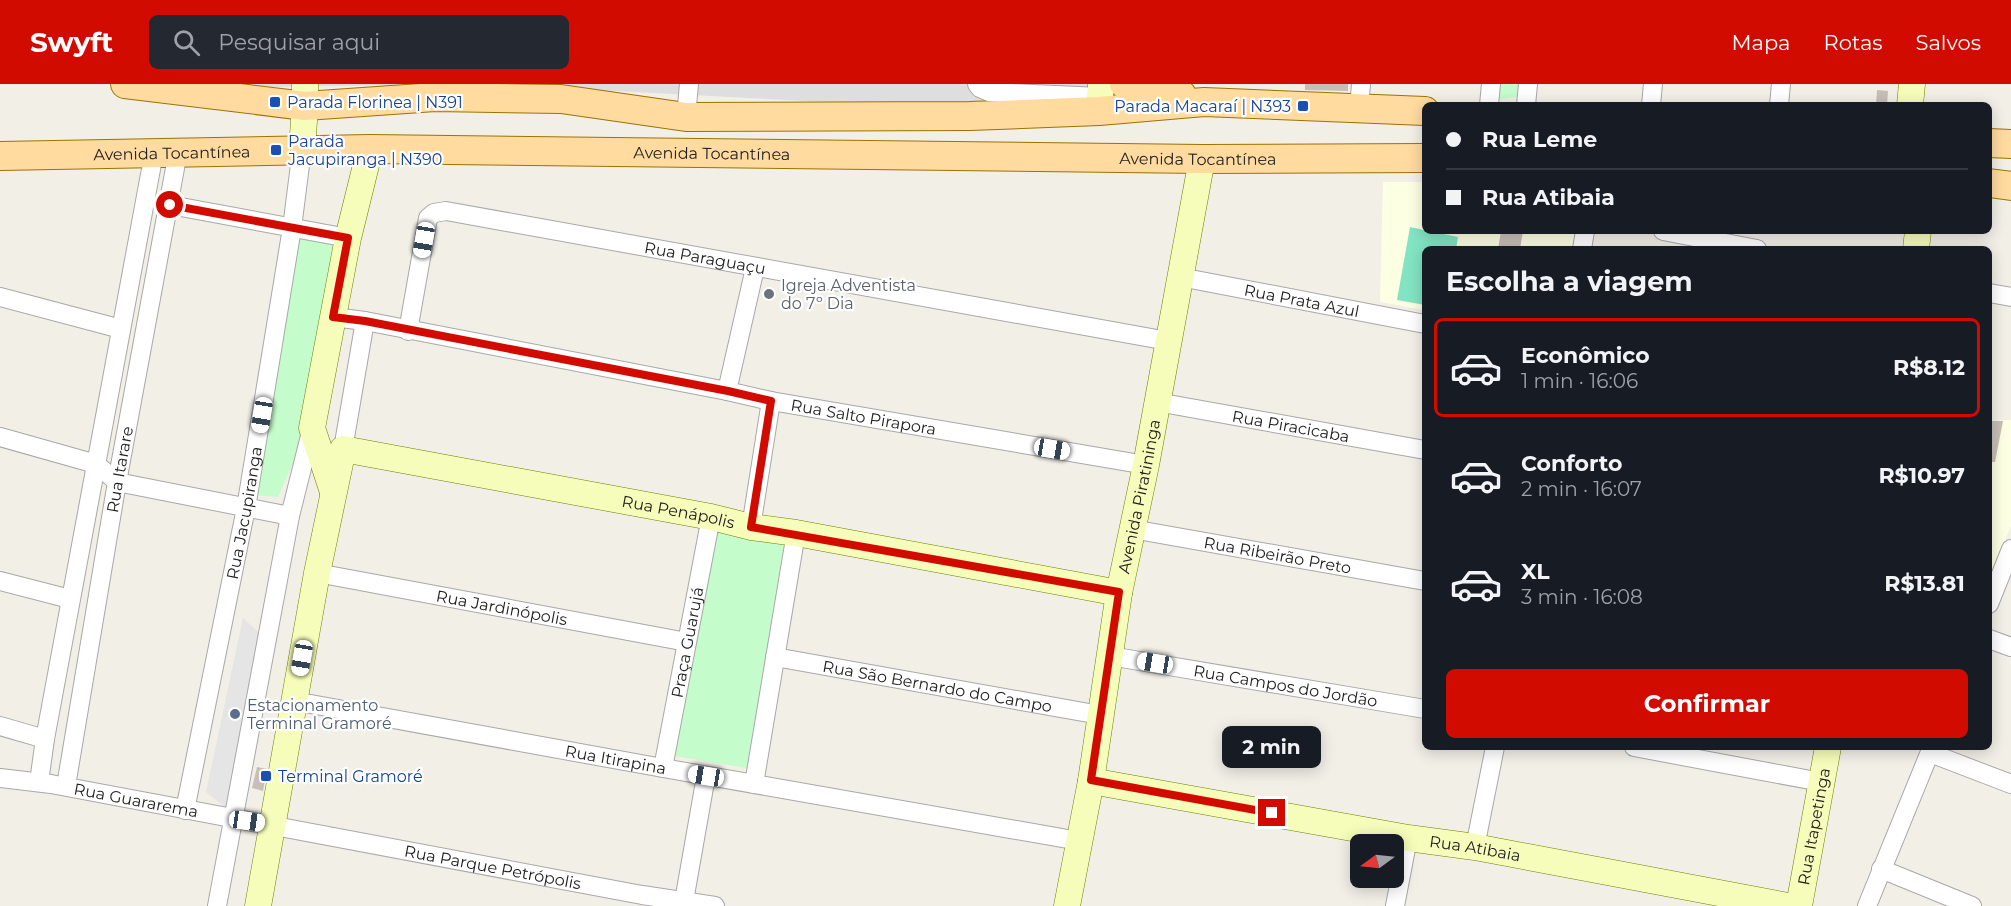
<!DOCTYPE html>
<html lang="pt">
<head>
<meta charset="utf-8">
<style>
  body { margin:0; font-family:Montserrat,sans-serif; background:#242831; color:#f1f3f6; height:100vh; display:flex; flex-direction:column; font-size:22px; white-space:nowrap }
  * { box-sizing:border-box; margin:0 }
  p { font-size:20px; color:#9ea1a6 }
  .icon { flex:none; width:33px; height:33px; fill:none; stroke:currentColor; stroke-width:2; stroke-linecap:round; stroke-linejoin:round }
  .map { position:relative; flex:1; overflow:hidden }
  .side { position:absolute; left:1422px; top:162px; width:570px; height:504px; display:flex; flex-direction:column; background:#171b24; border-radius:9px; box-shadow:0 3px 15px #0003 }
  .side>* { flex:none }
  .hud { position:absolute; left:1422px; top:18px; width:570px; height:132px; border-radius:9px; box-shadow:0 3px 15px #0003; display:grid; align-content:center; height:132px; padding:0 24px; background:#171b24 }
  .needle { width:39px; rotate:255deg }
  .fabs { position:absolute; left:1350px; top:750px; display:grid; gap:12px }
  .fabs a { display:grid; place-items:center; width:54px; height:54px; border-radius:9px; background:#171b24; box-shadow:0 3px 15px #0003; font-size:30px }
  .end { position:absolute; width:27px; height:27px; margin:-14px; border:8px solid #d20b00; background:#fff; box-shadow:0 0 0 3px #fff }
  .from { border-radius:50% }
  .bubble { position:absolute; height:42px; border-radius:9px; background:#171b24; box-shadow:0 3px 15px #0003; font-size:20px; font-weight:700; line-height:42px; text-align:center }
  .car { position:absolute; width:18px; height:36px; margin:-18px -9px; border-radius:8px; box-shadow:0 0 4px 2px #0007; background:linear-gradient(#fff 24%,#345 0 40%,#fff 0 76%,#345 0 86%,#fff 0) }
  .hud b { display:flex; align-items:center; gap:21px; height:57px; font-size:22px }
  .hud b+b { border-top:2px solid #363941 }
  .hud i { width:15px; height:15px; background:#f1f3f6 }
  ul { padding:0; list-style:none }
  li { display:flex; align-items:center; gap:18px; height:99px; margin:0 12px 9px; padding:0 12px; border:3px solid transparent; border-radius:9px }
  li div { flex:1 }
  li b { display:block; font-size:22px }
  li em { font-style:normal; font-weight:700 }
  li.active { border-color:#d20b00 }
  li>.icon { width:54px; height:54px; stroke-width:1.5 }
  h2 { padding:0 24px; font-size:27px; line-height:72px }
  .button { display:flex; gap:12px; margin-top:auto; padding:12px 24px }
  .button a { flex:1; height:69px; border-radius:9px; background:#d20b00; color:#fff; font-size:24px; font-weight:700; line-height:69px; text-align:center }
  header { display:flex; align-items:center; gap:36px; box-sizing:border-box; height:84px; padding:0 30px; background:#d20b00; color:#fff }
  header strong { font-size:28px }
  nav { display:flex; gap:33px; margin-inline-start:auto; font-size:21px }
  .search { width:420px; height:54px; background:#242831; display:flex; align-items:center; gap:15px; box-sizing:border-box; padding:0 21px; border-radius:9px; color:#9ea1a6; font-size:22px }
  .map>svg:first-child { display:block }
  .residential { fill:#dfdede }
  .education { fill:#fdffe3 }
  .park { fill:#c4fccb }
  .pitch { fill:#82e4c3 }
  .parking { fill:#e5e5e5 }
  .building { fill:#c7beb6 }
  .lines { fill:none; stroke-linecap:round; stroke-linejoin:round }
  .street-casing { stroke:#a8a8a8; stroke-width:20 }
  .secondary-casing { stroke:#6b8000; stroke-width:27 }
  .primary-casing { stroke:#9e7200; stroke-width:30 }
  .street { stroke:#fff; stroke-width:18 }
  .secondary { stroke:#f6fdba; stroke-width:26 }
  .primary { stroke:#ffdb9f; stroke-width:28 }
  .route { stroke:#d20b00; stroke-width:8 }
  .transit-dot { fill:#1a4fb4; stroke:#fff; stroke-width:2 }
  .worship-dot { fill:#6b7280; stroke:#fff; stroke-width:2 }
  .service-dot { fill:#5c6f8a; stroke:#fff; stroke-width:2 }
  .labels { text-anchor:middle; stroke-width:4.5; stroke-linejoin:round; paint-order:stroke }
  .transit-label { font-size:16px; fill:#164399; stroke:#fff; text-anchor:start }
  .street-label { font-size:16px; fill:#212121; stroke:#fff }
  .worship-label { font-size:16px; fill:#5b616d; stroke:#fff; text-anchor:start }
  .service-label { font-size:16px; fill:#4e5e75; stroke:#fff; text-anchor:start }
</style>
</head>
<body>
<header>
<strong>Swyft</strong>
<div class="search"><svg class="icon" aria-label="search" viewBox="0 0 24 24"><circle cx="10" cy="10" r="6"/><path d="M15 15l6 6"/></svg>Pesquisar aqui</div>
<nav><a>Mapa</a><a>Rotas</a><a>Salvos</a></nav>
</header>
<div class="map">
<svg width="2011" height="822" viewBox="0 0 2011 822">
  <rect width="100%" height="100%" fill="#f2efe7"/>
  <path class="residential" d="M233,0H476L261,3Z
    M479,0H1112L1110,15L863,20Z"/>
  <path class="education" d="M1383,98H1425V147H1580L1576,165H1425V226L1380,218Z
    M2011,336V442L1989,494V337Z"/>
  <path class="park" d="M1497,0H1519L1517,13L1495,16Z
    M297,154L333,157L305,352L278,413L253,411Z
    M713,441L785,453L747,684L675,672Z"/>
  <path class="pitch" d="M1410,143L1458,153L1456,165H1425V221L1397,216Z"/>
  <path class="parking" d="M243,534L264,553L227,725L206,708Z"/>
  <path class="building" d="M1305,0H1348V7L1305,6Z
    M1877,6L1888,7L1887,21H1876Z
    M1501,147H1523L1520,165H1498Z
    M1989,337H2003L1995,378H1989Z
    M257,683L267,685L263,707L252,704Z"/>
  <g class="lines">
    <g class="street-casing">
      <g id="street">
        <path d="M977,0L980,4L989,8L1100,13"/>
        <path d="M1489,21L1491,0"/>
        <path d="M1526,21L1528,0"/>
        <path d="M1651,21L1653,0"/>
        <path d="M1779,21L1781,0"/>
        <path d="M1359,24L1361,0"/>
        <path d="M686,33L689,0"/>
        <path d="M170,121L348,154"/>
        <path d="M1663,147L1757,165"/>
        <path d="M1582,165L1585,147"/>
        <path id="s1" d="M1180,193L1425,240"/>
        <path d="M1989,209L2011,213"/>
        <path d="M0,213L121,245"/>
        <path id="s2" d="M333,233L365,237L727,307L771,317L1146,381"/>
        <path id="s3" d="M408,247L428,134L434,129L446,127L1168,257"/>
        <path d="M727,307L755,184"/>
        <path id="s4" d="M1157,318L1425,366"/>
        <path d="M0,353L96,380L117,398L290,432"/>
        <path d="M343,365L365,237"/>
        <path d="M751,443L771,317"/>
        <path id="s5" d="M1132,445L1425,497"/>
        <path id="s6" d="M317,489L687,558"/>
        <path d="M0,497L70,515"/>
        <path d="M1989,520L2011,465"/>
        <path d="M1989,555L2011,563"/>
        <path id="s7" d="M1110,572L1425,625"/>
        <path id="s8" d="M775,573L1100,631"/>
        <path id="s9" d="M294,617L663,684L1079,757"/>
        <path d="M0,642L45,655"/>
        <path d="M1634,663L1821,698"/>
        <path d="M1930,669L2011,700"/>
        <path id="s10" d="M663,684L711,433"/>
        <path id="s11" d="M0,694L51,700L642,811L715,822"/>
        <path d="M39,698L45,655L154,69"/>
        <path d="M754,700L796,449"/>
        <path id="s12" d="M66,702L117,398L178,68"/>
        <path id="s13" d="M185,726L246,424L292,144L302,65"/>
        <path d="M1475,763L1495,663"/>
        <path d="M1881,785L1972,822"/>
        <path d="M684,817L706,692"/>
        <path d="M217,822L290,432L312,344"/>
        <path d="M1395,822L1408,754"/>
        <path d="M1867,822L1932,663"/>
      </g>
    </g>
    <g class="secondary-casing">
      <g id="secondary">
        <path d="M1910,21L1912,0"/>
        <path d="M1099,27L1101,0"/>
        <path d="M302,65L305,22V0"/>
        <path d="M1916,165L1918,147"/>
        <path d="M333,408L312,344L348,154L370,65"/>
        <path id="s14" d="M1091,697L1408,754L1475,763L1788,822"/>
        <path id="s15" d="M258,822L317,489L343,365L711,433L751,443L796,449L1119,509"/>
        <path id="s16" d="M1067,822L1091,697L1119,509L1146,381L1202,75"/>
        <path id="s17" d="M1799,822L1828,663"/>
      </g>
    </g>
    <g class="primary-casing">
      <g id="primary">
        <path d="M125,0L305,22L435,13L561,15L686,33L970,32L1099,27L1204,18L1425,27"/>
        <path d="M1124,0L1168,6L1182,11"/>
        <path d="M1989,59L2011,60"/>
        <path id="s18" d="M0,72L370,65L1202,75L1425,74"/>
        <path d="M1989,99L2011,102"/>
      </g>
    </g>
    <use href="#street" class="street"/>
    <use href="#secondary" class="secondary"/>
    <use href="#primary" class="primary"/>
  </g>
  <g class="lines">
    <path class="route" d="M170,121L348,154L333,233L365,237L728,307L771,317L751,443L1119,508L1091,696L1272,729"/>
  </g>
  <g class="transit-dot">
    <rect x="269" y="12" width="12" height="12" rx="3"/>
    <rect x="1297" y="16" width="12" height="12" rx="3"/>
    <rect x="270" y="60" width="12" height="12" rx="3"/>
    <rect x="260" y="686" width="12" height="12" rx="3"/>
  </g>
  <circle class="worship-dot" cx="769" cy="210" r="6"/>
  <circle class="service-dot" cx="235" cy="630" r="6"/>
  <g class="labels">
    <g class="transit-label">
      <text x="287" y="24">Parada Florinea | N391</text>
      <text x="1291" y="28" text-anchor="end">Parada Macaraí | N393</text>
      <text x="288" y="63">Parada<tspan x="288" dy="18">Jacupiranga | N390</tspan></text>
      <text x="278" y="698">Terminal Gramoré</text>
    </g>
    <g class="street-label">
      <text dy="6" stroke="none"><textPath href="#s18" startOffset="172">Avenida Tocantínea</textPath></text>
      <text dy="6" stroke="none"><textPath href="#s18" startOffset="712">Avenida Tocantínea</textPath></text>
      <text dy="6" stroke="none"><textPath href="#s18" startOffset="1198">Avenida Tocantínea</textPath></text>
      <text dy="6" stroke="none"><textPath href="#s3" startOffset="398">Rua Paraguaçu</textPath></text>
      <text dy="6" stroke="none"><textPath href="#s1" startOffset="124">Rua Prata Azul</textPath></text>
      <text dy="6" stroke="none"><textPath href="#s2" startOffset="540">Rua Salto Pirapora</textPath></text>
      <text dy="6" stroke="none"><textPath href="#s4" startOffset="136">Rua Piracicaba</textPath></text>
      <text dy="6" stroke="none"><textPath href="#s12" startOffset="321">Rua Itarare</textPath></text>
      <text dy="6" stroke="none"><textPath href="#s16" startOffset="416">Avenida Piratininga</textPath></text>
      <text dy="6" stroke="none"><textPath href="#s13" startOffset="303">Rua Jacupiranga</textPath></text>
      <text dy="6" stroke="none"><textPath href="#s15" startOffset="806">Rua Penápolis</textPath></text>
      <text dy="6" stroke="none"><textPath href="#s5" startOffset="148">Rua Ribeirão Preto</textPath></text>
      <text dy="6" stroke="none"><textPath href="#s6" startOffset="188">Rua Jardinópolis</textPath></text>
      <text dy="6" stroke="none"><textPath href="#s10" startOffset="128">Praça Guarujá</textPath></text>
      <text dy="6" stroke="none"><textPath href="#s8" startOffset="165">Rua São Bernardo do Campo</textPath></text>
      <text dy="6" stroke="none"><textPath href="#s7" startOffset="178">Rua Campos do Jordão</textPath></text>
      <text dy="6" stroke="none"><textPath href="#s9" startOffset="327">Rua Itirapina</textPath></text>
      <text dy="6" stroke="none"><textPath href="#s11" startOffset="138">Rua Guararema</textPath></text>
      <text dy="6" stroke="none"><textPath href="#s17" startOffset="81">Rua Itapetinga</textPath></text>
      <text dy="6" stroke="none"><textPath href="#s14" startOffset="390">Rua Atibaia</textPath></text>
      <text dy="6" stroke="none"><textPath href="#s11" startOffset="501">Rua Parque Petrópolis</textPath></text>
    </g>
    <g class="worship-label">
      <text x="781" y="207">Igreja Adventista<tspan x="781" dy="18">do 7º Dia</tspan></text>
    </g>
    <g class="service-label">
      <text x="247" y="627">Estacionamento<tspan x="247" dy="18">Terminal Gramoré</tspan></text>
    </g>
  </g>
</svg>
<div class="fabs">
<a><svg class="needle" viewBox="-14 -14 28 28"><path d="M0-13l5 13h-10z" fill="#e53935"/><path d="M0 13l5-13h-10z" fill="#9ea1a6"/></svg></a>
</div>
<i class="end from" style="left:170px;top:121px"></i>
<i class="end" style="left:1272px;top:729px"></i>
<div class="bubble" style="left:1222px;top:642px;width:99px">2 min</div>
<i class="car" style="left:424px;top:156px;rotate:190deg"></i>
<i class="car" style="left:262px;top:331px;rotate:189deg"></i>
<i class="car" style="left:1052px;top:365px;rotate:100deg"></i>
<i class="car" style="left:302px;top:574px;rotate:190deg"></i>
<i class="car" style="left:1155px;top:579px;rotate:279deg"></i>
<i class="car" style="left:706px;top:692px;rotate:279deg"></i>
<i class="car" style="left:247px;top:737px;rotate:98deg"></i>
<div class="hud">
<b><i class="from"></i>Rua Leme</b>
<b><i></i>Rua Atibaia</b>
</div>
<section class="side">
<h2>Escolha a viagem</h2>
<ul>
<li class="active"><svg class="icon" aria-label="car" viewBox="0 0 24 24"><path d="M5 17H2v-5l4-1 3-4h7l3 4 3 1v5h-3M9 17h6M6 11h13"/><circle cx="7" cy="17" r="2"/><circle cx="17" cy="17" r="2"/></svg><div><b>Econômico</b><p>1 min · 16:06</p></div><em>R$8.12</em></li>
<li><svg class="icon" aria-label="car" viewBox="0 0 24 24"><path d="M5 17H2v-5l4-1 3-4h7l3 4 3 1v5h-3M9 17h6M6 11h13"/><circle cx="7" cy="17" r="2"/><circle cx="17" cy="17" r="2"/></svg><div><b>Conforto</b><p>2 min · 16:07</p></div><em>R$10.97</em></li>
<li><svg class="icon" aria-label="car" viewBox="0 0 24 24"><path d="M5 17H2v-5l4-1 3-4h7l3 4 3 1v5h-3M9 17h6M6 11h13"/><circle cx="7" cy="17" r="2"/><circle cx="17" cy="17" r="2"/></svg><div><b>XL</b><p>3 min · 16:08</p></div><em>R$13.81</em></li>
</ul>
<div class="button"><a>Confirmar</a></div>
</section>
</div>
</body>
</html>
